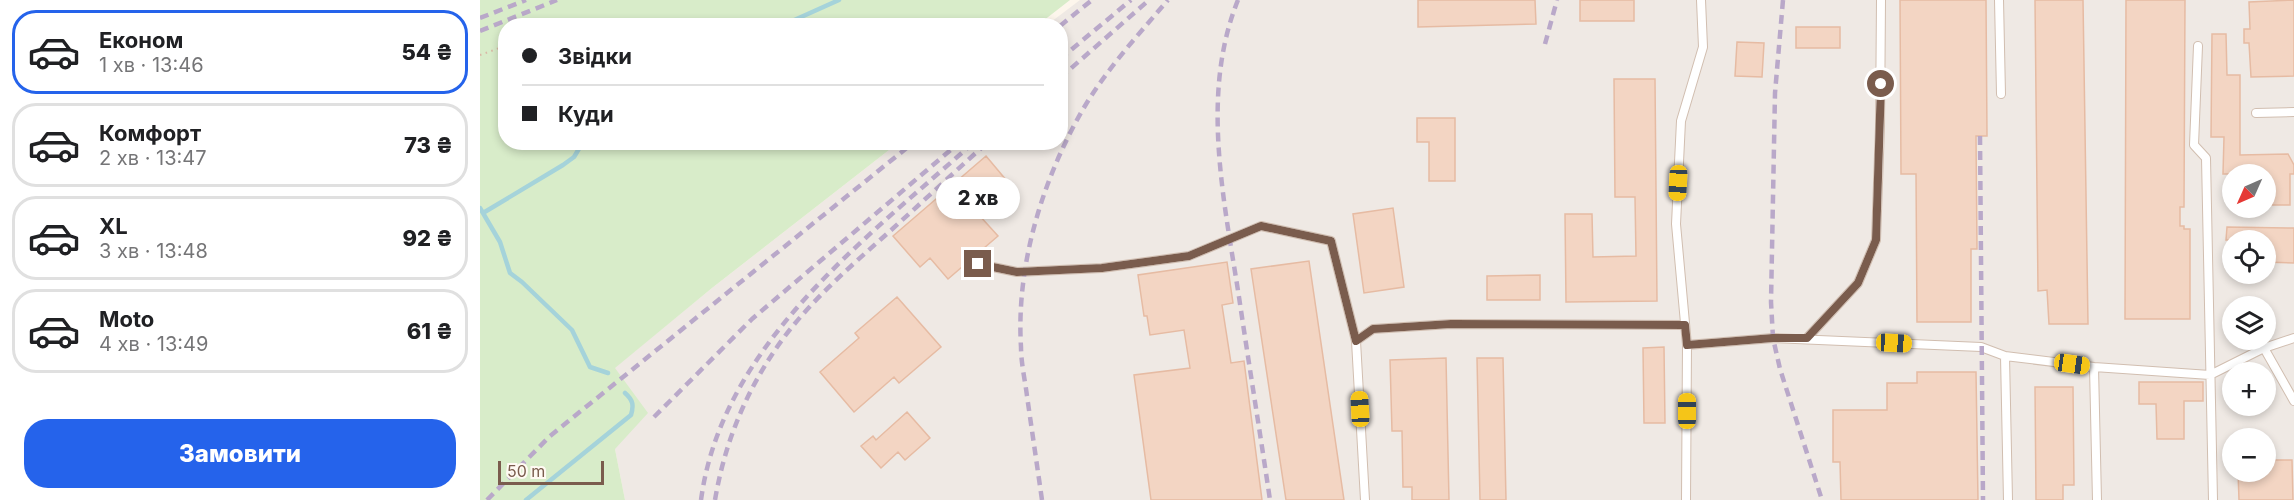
<!DOCTYPE html>
<html lang="uk">
<head>
<meta charset="utf-8">
<style>
  body { margin:0; font-family:Inter,sans-serif; background:#f2f2f2; color:#202124; height:100vh; display:flex; flex-direction:column; font-size:22px; white-space:nowrap }
  * { box-sizing:border-box; margin:0 }
  p { font-size:20px; color:#757577 }
  .icon { flex:none; width:33px; height:33px; fill:none; stroke:currentColor; stroke-width:2; stroke-linecap:round; stroke-linejoin:round }
  .map { position:relative; flex:1; overflow:hidden }
  .side { display:flex; flex-direction:column; background:#fff; width:480px }
  .side>* { flex:none }
  .banner { position:absolute; left:18px; top:18px; width:570px; height:132px; border-radius:24px; box-shadow:0 3px 9px #0003; display:grid; align-content:center; height:132px; padding:0 24px; background:#fff }
  .needle { width:39px; rotate:225deg }
  .fabs { position:absolute; left:1742px; top:164px; display:grid; gap:12px }
  .fabs a { display:grid; place-items:center; width:54px; height:54px; border-radius:50%; background:#fff; box-shadow:0 3px 9px #0003; font-size:30px }
  .scale { position:absolute; left:18px; bottom:15px; width:106px; box-sizing:border-box; padding-left:6px; border:3px solid #7a5c4d; border-top:0; font-size:16px; line-height:21px; white-space:nowrap; color:#7a5c4d; -webkit-text-stroke:4px #fffaf3; paint-order:stroke }
  .end { position:absolute; width:27px; height:27px; margin:-14px; border:8px solid #7a5c4d; background:#fff; box-shadow:0 0 0 3px #fff }
  .from { border-radius:50% }
  .bubble { position:absolute; height:42px; border-radius:21px; background:#fff; box-shadow:0 3px 9px #0003; font-size:20px; font-weight:800; line-height:42px; text-align:center }
  .car { position:absolute; width:18px; height:36px; margin:-18px -9px; border-radius:8px; box-shadow:0 0 4px 2px #0007; background:linear-gradient(#f5c518 24%,#345 0 40%,#f5c518 0 76%,#345 0 86%,#f5c518 0) }
  .banner b { display:flex; align-items:center; gap:21px; height:57px; font-size:22px }
  .banner b+b { border-top:2px solid #e0e0e0 }
  .banner i { width:15px; height:15px; background:#202124 }
  ul { padding:10px 0 0; list-style:none }
  li { display:flex; align-items:center; gap:18px; height:84px; margin:0 12px 9px; padding:0 12px; border:3px solid #e0e0e0; border-radius:24px }
  li div { flex:1 }
  li b { display:block; font-size:22px }
  li em { font-style:normal; font-weight:800 }
  li.selected { border-color:#2563eb }
  li>.icon { width:54px; height:54px; stroke-width:1.5 }
  .button { display:flex; gap:12px; margin-top:auto; padding:12px 24px }
  .button a { flex:1; height:69px; border-radius:24px; background:#2563eb; color:#fff; font-size:24px; font-weight:800; line-height:69px; text-align:center }
  main { display:flex; flex:1; min-height:0 }
  .map>svg:first-child { display:block }
  .industrial { fill:#efe9e4; fill-rule:evenodd }
  .green { fill:#d8ecc9 }
  .lines { fill:none; stroke-linecap:round; stroke-linejoin:round }
  .stream { stroke:#a5d3da; stroke-width:4.5 }
  .building { fill:#f3d5c3; stroke:#e6bba3; stroke-width:1.5 }
  .lane-casing { stroke:#d1beb0; stroke-width:10 }
  .path { stroke:#d9b8a5; stroke-width:2; stroke-dasharray:1.5 4.5; stroke-linecap:butt }
  .lane { stroke:#fff; stroke-width:8 }
  .rail { stroke:#b9a8c9; stroke-width:4.5; stroke-dasharray:9 6; stroke-linecap:butt }
  .route { stroke:#7a5c4d; stroke-width:8 }
</style>
</head>
<body>
<main>
<section class="side">
<ul>
<li class="selected"><svg class="icon" aria-label="car" viewBox="0 0 24 24"><path d="M5 17H2v-5l4-1 3-4h7l3 4 3 1v5h-3M9 17h6M6 11h13"/><circle cx="7" cy="17" r="2"/><circle cx="17" cy="17" r="2"/></svg><div><b>Економ</b><p>1 хв · 13:46</p></div><em>54 ₴</em></li>
<li><svg class="icon" aria-label="car" viewBox="0 0 24 24"><path d="M5 17H2v-5l4-1 3-4h7l3 4 3 1v5h-3M9 17h6M6 11h13"/><circle cx="7" cy="17" r="2"/><circle cx="17" cy="17" r="2"/></svg><div><b>Комфорт</b><p>2 хв · 13:47</p></div><em>73 ₴</em></li>
<li><svg class="icon" aria-label="car" viewBox="0 0 24 24"><path d="M5 17H2v-5l4-1 3-4h7l3 4 3 1v5h-3M9 17h6M6 11h13"/><circle cx="7" cy="17" r="2"/><circle cx="17" cy="17" r="2"/></svg><div><b>XL</b><p>3 хв · 13:48</p></div><em>92 ₴</em></li>
<li><svg class="icon" aria-label="car" viewBox="0 0 24 24"><path d="M5 17H2v-5l4-1 3-4h7l3 4 3 1v5h-3M9 17h6M6 11h13"/><circle cx="7" cy="17" r="2"/><circle cx="17" cy="17" r="2"/></svg><div><b>Moto</b><p>4 хв · 13:49</p></div><em>61 ₴</em></li>
</ul>
<div class="button"><a>Замовити</a></div>
</section>
<div class="map">
<svg width="1814" height="500" viewBox="0 0 1814 500">
  <rect width="100%" height="100%" fill="#fdf6ec"/>
  <path class="industrial" d="M600,0H1814V500H145L135,449L134,368L232,288L418,143L580,142V26L567,25ZM1752,174H1785V207H1752ZM1752,240H1785V273H1752ZM1752,306H1785V339H1752ZM1752,372H1785V405H1752ZM1752,438H1785V471H1752Z"/>
  <path class="green" d="M0,0H590L563,21L566,26H26V142L418,143L232,288L135,368L168,413L135,449L145,500H0Z"/>
  <g class="lines">
    <path class="stream" d="M301,26L359,0
      M0,208L20,242L30,273L42,282L92,330L110,367L128,373
      M3,213L83,165L94,157L103,142
      M46,500L151,415C154,405 153,400 145,393"/>
  </g>
  <path class="building" d="M938,0H1055L1056,24L938,27Z
    M1100,0H1154V21H1100Z
    M1420,0H1506L1507,136H1496L1497,249H1491V322H1437L1436,174H1421Z
    M1555,0H1603L1608,324H1569L1567,290L1558,291Z
    M1646,0H1705L1704,207H1700V226H1704V229H1710V319H1645Z
    M1814,0V76L1771,77L1769,43H1764V29H1770L1769,2Z
    M1316,27H1360V48H1316Z
    M1732,34H1746L1747,75H1760V155L1808,154L1814,165V174H1810V205H1785V174H1743L1744,137H1731Z
    M1257,42L1284,43L1282,77L1255,76Z
    M1134,79H1175L1177,301L1086,302L1085,214H1112L1113,257L1156,256L1155,197H1135Z
    M937,118H975V181H949V142H937Z
    M506,156L532,187L499,215L518,236L468,279L450,258L440,267L413,236Z
    M913,208L924,287L884,293L873,214Z
    M1747,227L1814,228V263L1785,262V240H1746Z
    M829,261L864,500H806L771,269Z
    M747,262L753,303L742,305L751,363L764,361L782,500H671L654,375L710,368L704,330L670,335L667,316H664L658,275Z
    M1060,275V300H1007V276Z
    M417,297L461,347L419,383L414,377L374,412L340,372L379,338L375,333Z
    M1184,347L1185,423H1164L1163,348Z
    M966,358L969,500H932V487H923L922,431H912L910,360Z
    M997,358H1023L1026,500H1000Z
    M1437,372H1496L1498,500H1361L1360,462H1353V410H1407V383H1437Z
    M1659,382H1723V401H1704V439H1677L1676,404H1659Z
    M1555,387H1593L1594,485H1583V500H1556Z
    M427,412L450,438L425,460L418,452L401,468L381,446L393,436L396,440Z
    M1785,460H1812L1813,500H1759L1758,471H1785Z"/>
  <g class="lines">
    <g class="lane-casing">
      <path id="lane" d="M1519,0L1521,94
        M1718,46L1714,145L1726,158L1733,500
        M1776,113L1814,112
        M498,264L537,272L622,268L709,256L781,226L851,241L876,341
        M1327,338L1378,283L1396,240L1400,126L1401,0
        M1207,345L1293,338L1501,347L1525,356L1614,367L1730,375L1784,348L1814,338
        M1784,348L1814,401
        M1525,356L1528,500
        M1614,367L1617,500
        M885,500L876,341L893,329L971,324L1205,325
        M1206,500L1207,345L1196,224L1201,121L1223,47L1221,0"/>
    </g>
    <path class="path" d="M0,55L25,46"/>
    <use href="#lane" class="lane"/>
    <path class="rail" d="M758,0C720,94 744,200 759,297C769,365 780,432 790,500
      M1303,0L1295,93L1291,302L1293,338L1300,369L1342,500
      M0,18L46,0
      M580,26L612,0
      M0,31L77,0
      M1065,44L1077,0
      M580,59L651,0
      M580,78L669,0
      M1500,136L1503,500
      M174,417L272,319L480,142
      M7,500L70,436L434,142
      M221,500C242,344 385,240 494,142
      M235,500C244,447 263,398 293,353C321,310 362,274 400,240C436,208 471,175 508,142
      M562,500C557,465 552,431 547,396C545,380 541,363 541,347C536,266 562,181 602,111C625,71 658,35 688,0"/>
  </g>
  <g class="lines">
    <path class="route" d="M498,264L537,272L622,268L709,256L781,226L851,241L876,341L893,329L971,324L1205,325L1207,345L1293,338H1327L1378,283L1396,240L1401,84"/>
  </g>
</svg>
<div class="fabs">
<a><svg class="needle" viewBox="-14 -14 28 28"><path d="M0-13l5 13h-10z" fill="#e53935"/><path d="M0 13l5-13h-10z" fill="#757577"/></svg></a>
<a><svg class="icon" aria-label="locate" viewBox="0 0 24 24"><circle cx="12" cy="12" r="6"/><path d="M12 2v4M12 18v4M2 12h4M18 12h4"/></svg></a>
<a><svg class="icon" aria-label="layers" viewBox="0 0 24 24"><path d="M12 4l9 5-9 5-9-5zM3 14l9 5 9-5"/></svg></a>
<a>+</a>
<a>−</a>
</div>
<div class="scale">50 m</div>
<i class="end from" style="left:1401px;top:84px"></i>
<i class="end" style="left:498px;top:264px"></i>
<div class="bubble" style="left:456px;top:177px;width:84px">2 хв</div>
<i class="car" style="left:1198px;top:183px;rotate:183deg"></i>
<i class="car" style="left:1414px;top:343px;rotate:93deg"></i>
<i class="car" style="left:1592px;top:364px;rotate:98deg"></i>
<i class="car" style="left:880px;top:409px;rotate:357deg"></i>
<i class="car" style="left:1207px;top:411px;rotate:0deg"></i>
<div class="banner">
<b><i class="from"></i>Звідки</b>
<b><i></i>Куди</b>
</div>
</div>
</main>
</body>
</html>
